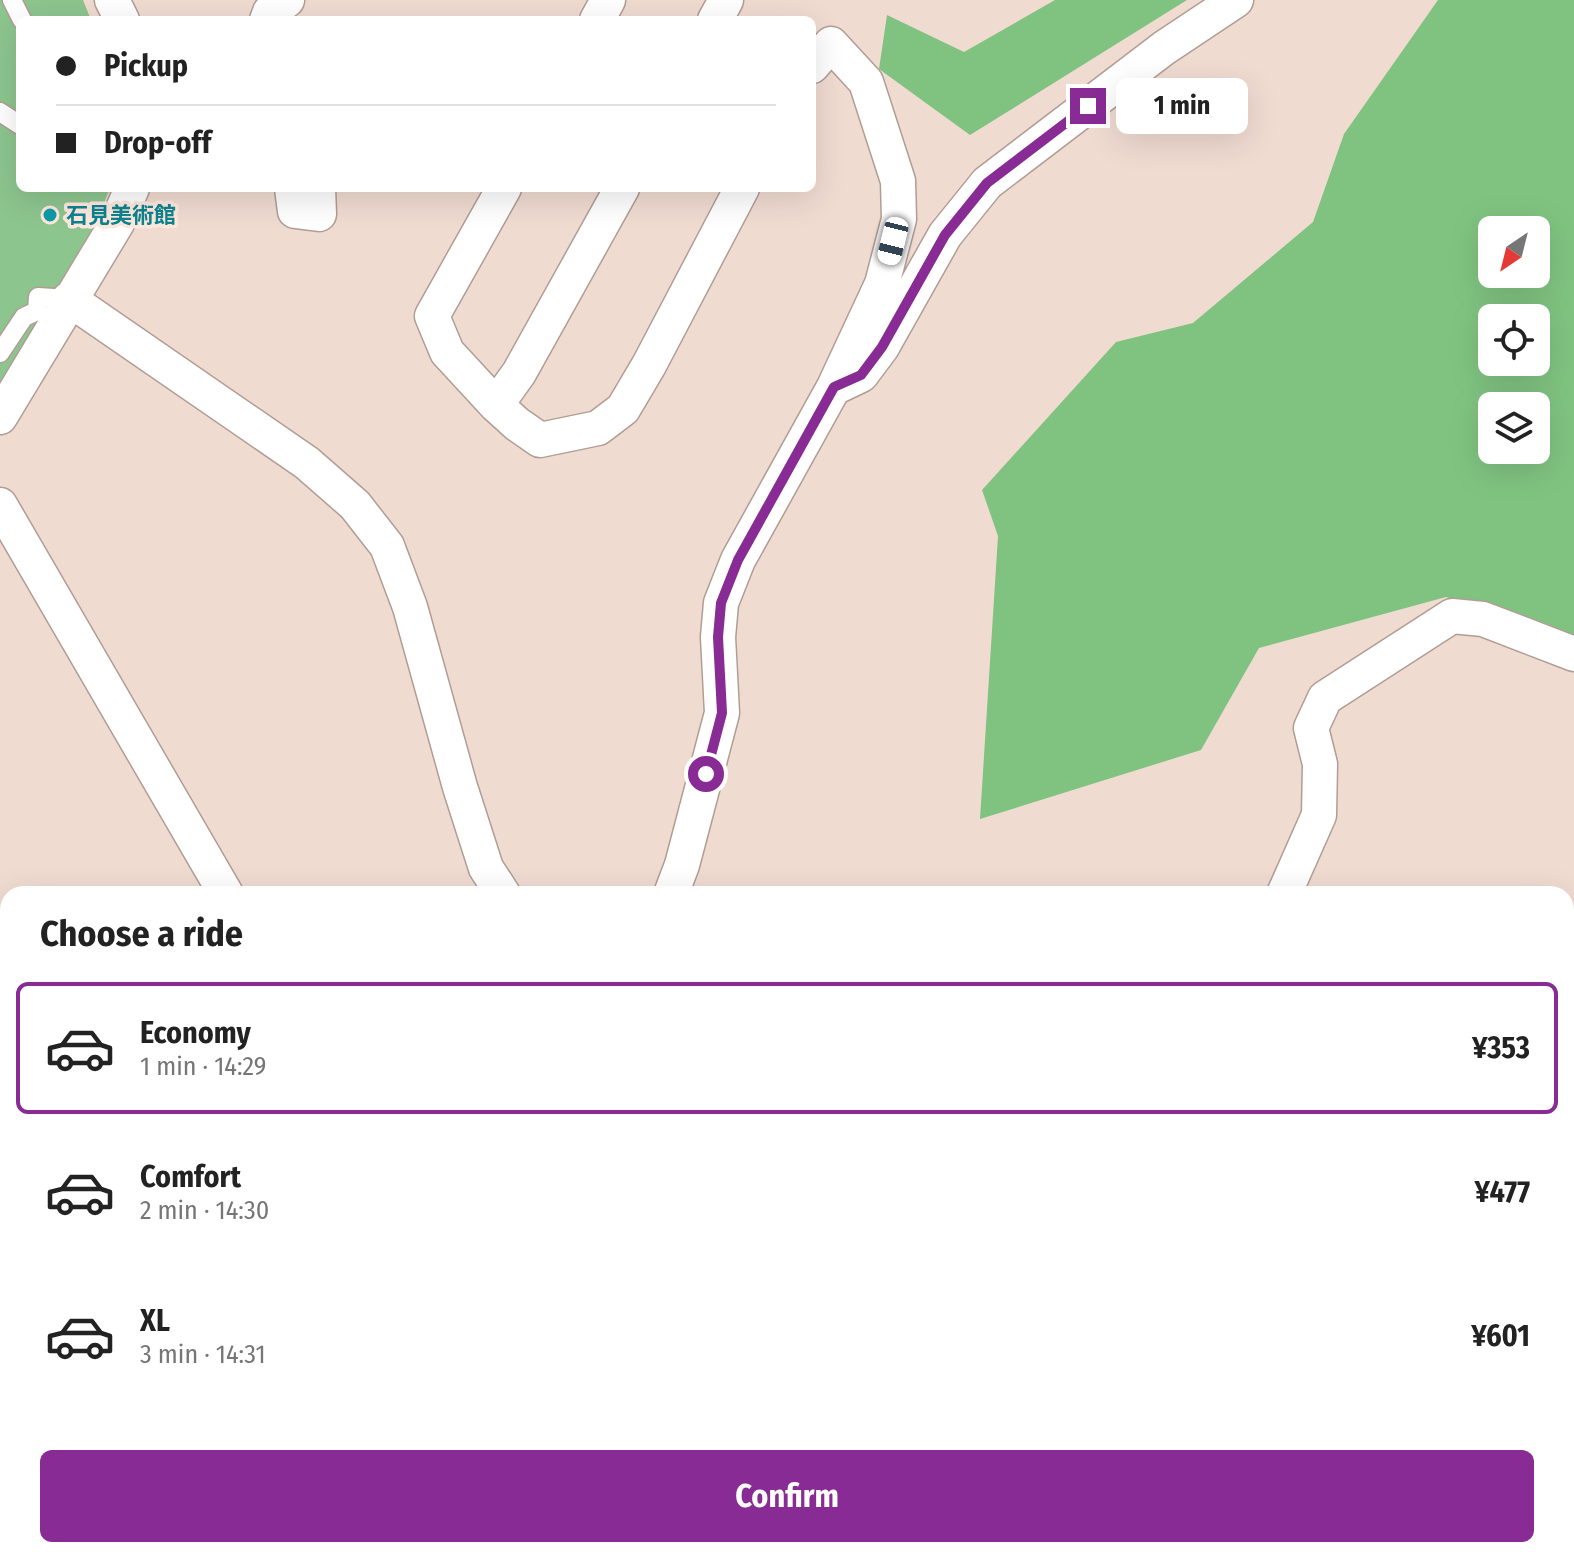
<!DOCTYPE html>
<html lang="en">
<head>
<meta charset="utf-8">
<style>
  body { margin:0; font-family:"Fira Sans Condensed","Noto Sans JP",sans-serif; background:#f2f2f2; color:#222; height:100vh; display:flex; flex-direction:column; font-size:30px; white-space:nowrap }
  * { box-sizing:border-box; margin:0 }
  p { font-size:26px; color:#767676 }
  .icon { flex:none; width:44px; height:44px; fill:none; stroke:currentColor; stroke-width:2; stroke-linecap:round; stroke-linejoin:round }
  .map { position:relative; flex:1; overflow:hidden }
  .drawer { position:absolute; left:0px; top:886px; width:1574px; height:672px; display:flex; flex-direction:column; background:#fff; border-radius:24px 24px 0 0; box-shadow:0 8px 32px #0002 }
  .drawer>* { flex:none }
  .hud { position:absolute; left:16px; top:16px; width:800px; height:176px; border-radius:12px; box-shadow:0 8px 32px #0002; display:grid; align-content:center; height:176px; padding:0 40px; background:#fff }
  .needle { width:52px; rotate:215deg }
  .fabs { position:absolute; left:1478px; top:216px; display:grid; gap:16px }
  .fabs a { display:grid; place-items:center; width:72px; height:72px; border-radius:12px; background:#fff; box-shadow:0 8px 32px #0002; font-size:40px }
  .end { position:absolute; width:36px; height:36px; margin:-18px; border:10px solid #882b95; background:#fff; box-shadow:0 0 0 4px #fff }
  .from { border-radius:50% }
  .bubble { position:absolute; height:56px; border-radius:12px; background:#fff; box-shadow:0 8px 32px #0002; font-size:26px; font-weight:700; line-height:56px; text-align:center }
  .car { position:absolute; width:24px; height:48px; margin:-24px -12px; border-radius:10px; box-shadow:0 0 6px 2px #0007; background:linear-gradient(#fff 24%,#345 0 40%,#fff 0 76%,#345 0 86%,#fff 0) }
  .hud b { display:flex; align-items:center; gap:28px; height:76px; font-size:30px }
  .hud b+b { border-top:2px solid #e0e0e0 }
  .hud i { width:20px; height:20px; background:#222 }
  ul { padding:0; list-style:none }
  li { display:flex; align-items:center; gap:24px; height:132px; margin:0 16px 12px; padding:0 24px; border:4px solid transparent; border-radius:12px }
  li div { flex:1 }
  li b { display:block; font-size:30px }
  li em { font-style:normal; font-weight:700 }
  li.active { border-color:#882b95 }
  li>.icon { width:72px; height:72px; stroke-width:1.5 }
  h2 { padding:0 40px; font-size:36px; line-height:96px }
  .action { display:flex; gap:16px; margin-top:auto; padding:16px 40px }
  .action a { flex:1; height:92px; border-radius:12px; background:#882b95; color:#fff; font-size:32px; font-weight:700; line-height:92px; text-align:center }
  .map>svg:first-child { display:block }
  .green { fill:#8dc58e }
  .forest { fill:#80c381; fill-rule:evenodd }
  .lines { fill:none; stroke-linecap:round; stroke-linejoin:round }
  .lane-casing { stroke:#b19d94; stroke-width:21 }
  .street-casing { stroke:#b19d94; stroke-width:37 }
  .lane { stroke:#fff; stroke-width:18 }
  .street { stroke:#fff; stroke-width:34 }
  .route { stroke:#882b95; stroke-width:10 }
  .culture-dot { fill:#0f9aa8; stroke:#fde8de; stroke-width:3 }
  .labels { text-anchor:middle; stroke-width:7; stroke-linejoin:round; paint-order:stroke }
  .culture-label { font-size:22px; font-weight:bold; fill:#0d838f; stroke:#fde8de; text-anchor:start }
</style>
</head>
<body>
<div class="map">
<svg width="1574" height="1558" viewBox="0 0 1574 1558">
  <rect width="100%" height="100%" fill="#f0dbd1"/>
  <path class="green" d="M0,0H83L91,20H20V188H110L89,241L0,393Z"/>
  <path class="forest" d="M1055,0H1187L970,135L879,69L887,15L964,52Z
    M1438,0H1574V642L1446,597L1259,648L1201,750L980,819L998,536L982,490L1116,342L1193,323L1313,222L1344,134ZM1492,230H1536V274H1492ZM1492,318H1536V362H1492ZM1492,406H1536V450H1492Z"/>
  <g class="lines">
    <g class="lane-casing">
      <path id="lane" d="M12,0L22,20
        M0,112L20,125
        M0,353L24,317L37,311L38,297L69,299"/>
    </g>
    <g class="street-casing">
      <path id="street" d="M112,0L122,20
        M267,20L270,12L287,0
        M597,20L608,0
        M715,20L726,0
        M292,188L295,211L319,214L318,188
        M504,188L432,316L447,352L496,405L517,424L540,440L598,428L623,409L649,365L742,188
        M69,299L307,463L355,505L387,546L410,607L460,787L486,868L503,894
        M838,386L861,375L882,347L945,235L987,183L1164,48L1236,0
        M496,405L519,373L622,188
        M0,417L117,223L132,188
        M0,505L226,894
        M671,894L682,865L722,713L718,637L721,603L738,560L834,387L882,284L899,219L898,181L866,82L831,44L812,66
        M1284,894L1319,815L1320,764L1311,728L1325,698L1452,616L1483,619L1574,654
        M1566,1083L1574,1079
        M0,1280L8,1293
        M157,1550L162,1558
        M740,1550L741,1558
        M408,1558L422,1550
        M1019,1558L1024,1550"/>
    </g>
    <use href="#lane" class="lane"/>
    <use href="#street" class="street"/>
  </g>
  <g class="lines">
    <path class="route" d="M706,774L722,713L718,637L721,603L738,560L834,387L861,375L882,347L945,235L987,183L1088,106"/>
  </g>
  <circle class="culture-dot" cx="50" cy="215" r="8"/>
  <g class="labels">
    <g class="culture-label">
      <text x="66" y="223">石見美術館</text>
    </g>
  </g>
</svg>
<div class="fabs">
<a><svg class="needle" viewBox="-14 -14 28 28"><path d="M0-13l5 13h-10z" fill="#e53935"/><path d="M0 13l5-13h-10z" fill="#767676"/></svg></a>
<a><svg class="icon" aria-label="locate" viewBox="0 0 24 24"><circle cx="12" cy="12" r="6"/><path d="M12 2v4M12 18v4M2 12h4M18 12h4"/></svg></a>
<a><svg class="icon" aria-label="layers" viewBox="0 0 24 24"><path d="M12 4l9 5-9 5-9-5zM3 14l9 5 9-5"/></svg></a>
</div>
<i class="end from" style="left:706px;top:774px"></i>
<i class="end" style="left:1088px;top:106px"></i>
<div class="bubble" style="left:1116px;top:78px;width:132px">1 min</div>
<i class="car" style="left:893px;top:241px;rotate:194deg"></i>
<div class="hud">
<b><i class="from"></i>Pickup</b>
<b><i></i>Drop-off</b>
</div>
<section class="drawer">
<h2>Choose a ride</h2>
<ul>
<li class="active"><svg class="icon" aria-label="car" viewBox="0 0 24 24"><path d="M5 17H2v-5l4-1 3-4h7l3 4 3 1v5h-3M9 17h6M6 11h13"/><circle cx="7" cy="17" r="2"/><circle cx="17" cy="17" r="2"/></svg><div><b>Economy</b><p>1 min · 14:29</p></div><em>¥353</em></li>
<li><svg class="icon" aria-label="car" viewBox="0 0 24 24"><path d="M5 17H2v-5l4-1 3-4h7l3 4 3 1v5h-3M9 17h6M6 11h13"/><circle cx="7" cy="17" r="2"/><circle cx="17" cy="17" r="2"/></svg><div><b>Comfort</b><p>2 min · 14:30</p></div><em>¥477</em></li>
<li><svg class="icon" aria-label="car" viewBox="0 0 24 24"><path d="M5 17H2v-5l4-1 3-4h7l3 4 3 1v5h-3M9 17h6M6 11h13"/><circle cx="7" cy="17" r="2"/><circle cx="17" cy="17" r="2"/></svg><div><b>XL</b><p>3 min · 14:31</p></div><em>¥601</em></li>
</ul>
<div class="action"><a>Confirm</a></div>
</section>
</div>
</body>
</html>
